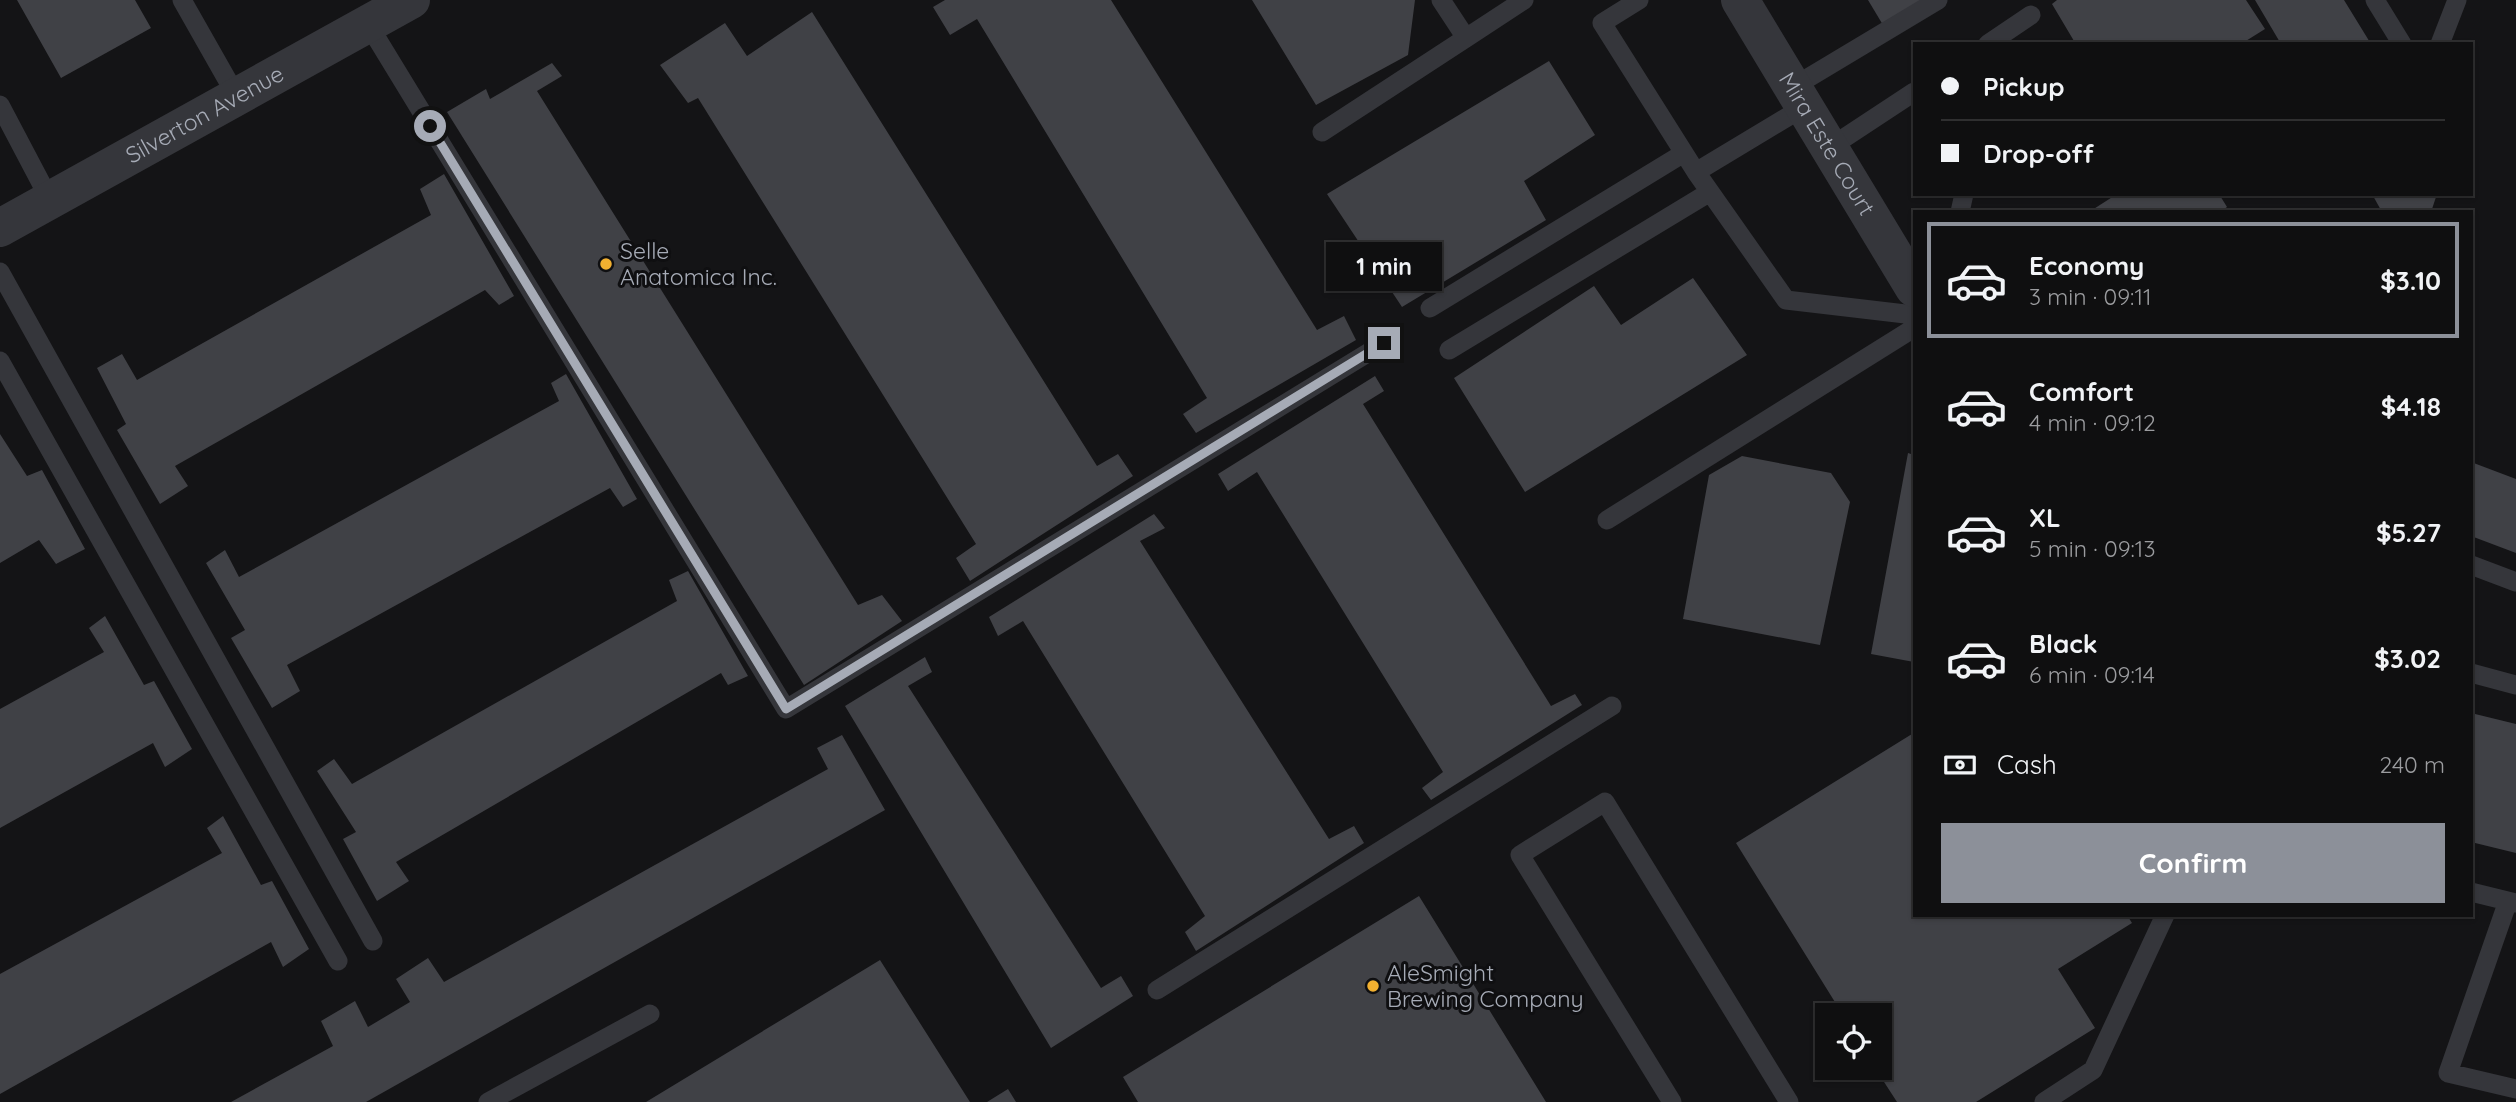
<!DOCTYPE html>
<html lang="en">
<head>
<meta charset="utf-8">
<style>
  body { margin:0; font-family:Quicksand,sans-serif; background:#1d1d1e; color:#f1f3f6; height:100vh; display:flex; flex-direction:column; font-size:26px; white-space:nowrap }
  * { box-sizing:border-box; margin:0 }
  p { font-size:23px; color:#9b9c9f }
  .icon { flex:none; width:38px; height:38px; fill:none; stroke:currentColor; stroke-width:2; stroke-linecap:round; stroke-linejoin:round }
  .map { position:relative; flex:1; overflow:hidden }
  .panel { position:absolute; left:1913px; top:210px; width:560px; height:707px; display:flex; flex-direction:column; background:#0f0f10; border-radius:0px; box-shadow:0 2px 5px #0004,0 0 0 2px #2f2f30 }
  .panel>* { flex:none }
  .banner { position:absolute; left:1913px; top:42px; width:560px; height:154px; border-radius:0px; box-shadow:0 2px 5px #0004,0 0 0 2px #2f2f30; display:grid; align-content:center; height:154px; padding:0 28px; background:#0f0f10 }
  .buttons { position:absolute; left:1815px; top:1003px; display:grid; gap:14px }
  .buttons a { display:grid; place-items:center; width:77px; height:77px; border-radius:0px; background:#0f0f10; box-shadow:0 2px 5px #0004,0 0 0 2px #2f2f30; font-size:35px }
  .end { position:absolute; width:32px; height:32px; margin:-16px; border:9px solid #a6abb6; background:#111; box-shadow:0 0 0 4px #111 }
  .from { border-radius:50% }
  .bubble { position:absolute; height:49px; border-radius:0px; background:#0f0f10; box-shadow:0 2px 5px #0004,0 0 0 2px #2f2f30; font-size:23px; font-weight:700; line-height:49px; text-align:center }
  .banner b { display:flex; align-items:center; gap:24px; height:66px; font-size:26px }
  .banner b+b { border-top:2px solid #2f2f30 }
  .banner i { width:18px; height:18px; background:#f1f3f6 }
  ul { padding:12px 0 0; list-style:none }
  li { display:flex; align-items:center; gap:21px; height:116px; margin:0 14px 10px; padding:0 14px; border:4px solid transparent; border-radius:0px }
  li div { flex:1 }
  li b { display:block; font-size:26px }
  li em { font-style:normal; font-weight:700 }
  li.selected { border-color:#8c9099 }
  li>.icon { width:63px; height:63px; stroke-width:1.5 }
  .pay { display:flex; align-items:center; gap:18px; height:77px; padding:0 28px; font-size:26px }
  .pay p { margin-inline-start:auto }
  .action { display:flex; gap:14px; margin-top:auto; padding:14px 28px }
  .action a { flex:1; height:80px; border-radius:0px; background:#8c9099; color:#fff; font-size:28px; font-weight:700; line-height:80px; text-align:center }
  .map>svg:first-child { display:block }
  .building { fill:#404146 }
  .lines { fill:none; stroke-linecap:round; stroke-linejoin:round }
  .service { stroke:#35363b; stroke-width:19 }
  .minor { stroke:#35363b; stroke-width:38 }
  .tertiary { stroke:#35363b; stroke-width:38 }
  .route { stroke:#a6abb6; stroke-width:9 }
  .poi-dot { fill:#f2b030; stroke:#0f0f11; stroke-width:2.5 }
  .labels { text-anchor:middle; stroke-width:6; stroke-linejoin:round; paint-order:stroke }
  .street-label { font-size:23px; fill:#a6abb6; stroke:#0f0f11 }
  .poi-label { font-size:23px; fill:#a6abb6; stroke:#0f0f11; text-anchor:start }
</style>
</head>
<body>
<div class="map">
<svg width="2516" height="1102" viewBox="0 0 2516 1102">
  <rect width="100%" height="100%" fill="#141416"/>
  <path class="building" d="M17,0H135L151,28L61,78Z
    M945,0H1111L1317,330L1344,316L1356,340L1196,433L1183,414L1207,398L977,19L950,35L933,7Z
    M1252,0H1415L1408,55L1316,105Z
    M1868,0H1924L1883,25Z
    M2057,0H2246L2265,29L2241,44H2070L2074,41L2052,4Z
    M2255,0H2344L2371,44H2281Z
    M812,12L1097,466L1118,454L1133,476L970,581L956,558L976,544L698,98L688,103L660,65L725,23L747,56Z
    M1549,61L1595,135L1524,181L1546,220L1402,307L1327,194Z
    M552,63L562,76L537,91L858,605L882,595L902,621L804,685L447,112L486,89L490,99Z
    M444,174L514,296L499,305L485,290L175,466L188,486L160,504L117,430L126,424L97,368L122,354L137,380L431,215L420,189Z
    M2117,194H2219L2227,207L2220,212H2089Z
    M2372,194H2437L2431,212H2382Z
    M1693,278L1747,355L1525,492L1454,378L1594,286L1621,325Z
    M566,374L637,499L623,507L610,488L287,665L300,691L272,708L231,638L245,630L206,563L225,550L239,577L559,401L551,383Z
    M1375,376L1384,391L1363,404L1551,706L1575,694L1582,705L1431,800L1422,788L1443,772L1257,472L1228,491L1218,474Z
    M0,434L27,476L42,470L85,549L56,564L39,540L0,563Z
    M1908,453L1914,455V662L1871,654Z
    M1742,456L1831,473L1850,502L1820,645L1683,619L1709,475Z
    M2471,462L2516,479V553L2471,536Z
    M1154,514L1165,528L1140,541L1329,839L1354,826L1364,843L1196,951L1185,932L1205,916L1023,621L998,636L989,617Z
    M688,571L748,676L728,685L721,673L396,862L409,881L377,901L343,839L356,832L317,771L334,759L352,784L677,601L669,580Z
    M105,616L144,685L154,681L192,749L165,767L153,743L0,828V709L104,652L89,628Z
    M925,657L932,672L908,686L1101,988L1121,976L1133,996L1051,1048L845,706Z
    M2471,713L2516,724V853L2471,842Z
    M1912,734L1914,738V915H2127L2132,923L2058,969L2095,1028L1976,1102H1897L1875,1068H1880V1015H1843L1736,843Z
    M842,735L885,810L366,1102H231L333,1046L321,1021L355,1001L368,1027L410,1002L396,979L428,958L444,982L828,769L817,748Z
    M223,816L261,885L272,881L309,949L283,967L271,942L0,1094V974L222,853L207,828Z
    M1419,896L1546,1102H1138L1123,1077Z
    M880,960L970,1102H646Z
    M1008,1089L1016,1102H987Z"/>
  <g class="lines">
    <path class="service" d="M182,0L237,97
      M1441,0L1466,38L1524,0
      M1639,0L1602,23L1696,172L1786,300L1914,315
      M2375,0L2402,44
      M368,24L786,709L1384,343
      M1988,44L2031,15
      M2440,44L2457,0
      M1793,87L1938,0
      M0,105L50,200
      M1322,132L1466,38
      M1829,148L1914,92
      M1696,172L1804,107
      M1960,212L1964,194
      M0,272L373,941
      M1430,308L1684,153
      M1449,350L1710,192
      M0,361L338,961
      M1607,520L1914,328
      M2471,565L2516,582
      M2471,673L2516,685
      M2471,892L2516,903
      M2508,901L2448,1073L2516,1089
      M1157,990L1612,706
      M488,1102L650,1014
      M1672,1102L1520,855L1605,802L1789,1102
      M2044,1102L2093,1070L2165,915"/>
    <path class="minor" id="s1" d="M1740,0L1914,288"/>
    <path class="tertiary" id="s2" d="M0,228L411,0"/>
  </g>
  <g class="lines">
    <path class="route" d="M430,126L786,709L1384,343"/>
  </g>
  <g class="poi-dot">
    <circle cx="606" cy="264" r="7"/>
    <circle cx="1373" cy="986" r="7"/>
  </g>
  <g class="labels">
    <g class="street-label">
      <text dy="8" stroke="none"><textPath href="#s2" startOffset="234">Silverton Avenue</textPath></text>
      <text dy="8" stroke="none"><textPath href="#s1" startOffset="168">Mira Este Court</textPath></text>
    </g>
    <g class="poi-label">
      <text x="620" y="259">Selle<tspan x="620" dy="26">Anatomica Inc.</tspan></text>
      <text x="1387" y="981">AleSmight<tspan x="1387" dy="26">Brewing Company</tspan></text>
    </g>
  </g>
</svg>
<div class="buttons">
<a><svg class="icon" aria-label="locate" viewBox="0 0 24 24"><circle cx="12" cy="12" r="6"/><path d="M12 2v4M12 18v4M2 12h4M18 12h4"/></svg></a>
</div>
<i class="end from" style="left:430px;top:126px"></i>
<i class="end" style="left:1384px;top:343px"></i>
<div class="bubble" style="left:1326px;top:242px;width:116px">1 min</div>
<div class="banner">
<b><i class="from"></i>Pickup</b>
<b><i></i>Drop-off</b>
</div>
<section class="panel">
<ul>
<li class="selected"><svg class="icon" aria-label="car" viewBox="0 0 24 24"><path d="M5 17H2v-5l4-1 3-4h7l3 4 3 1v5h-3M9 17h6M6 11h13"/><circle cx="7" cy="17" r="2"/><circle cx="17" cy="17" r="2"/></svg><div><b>Economy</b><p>3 min · 09:11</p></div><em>$3.10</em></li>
<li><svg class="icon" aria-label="car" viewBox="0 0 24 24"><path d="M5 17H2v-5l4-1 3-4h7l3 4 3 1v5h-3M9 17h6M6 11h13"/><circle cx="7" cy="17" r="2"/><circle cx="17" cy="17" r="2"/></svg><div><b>Comfort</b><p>4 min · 09:12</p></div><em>$4.18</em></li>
<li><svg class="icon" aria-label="car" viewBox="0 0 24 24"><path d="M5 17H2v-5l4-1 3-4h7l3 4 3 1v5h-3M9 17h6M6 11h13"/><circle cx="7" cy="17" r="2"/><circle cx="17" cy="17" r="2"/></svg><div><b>XL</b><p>5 min · 09:13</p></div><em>$5.27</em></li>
<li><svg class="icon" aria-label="car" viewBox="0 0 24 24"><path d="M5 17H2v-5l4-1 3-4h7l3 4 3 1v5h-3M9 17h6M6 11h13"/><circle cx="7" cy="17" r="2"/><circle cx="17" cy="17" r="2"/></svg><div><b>Black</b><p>6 min · 09:14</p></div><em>$3.02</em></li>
</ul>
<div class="pay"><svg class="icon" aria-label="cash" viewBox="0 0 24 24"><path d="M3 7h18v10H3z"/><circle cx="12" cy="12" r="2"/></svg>Cash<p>240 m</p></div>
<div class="action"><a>Confirm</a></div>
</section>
</div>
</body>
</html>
